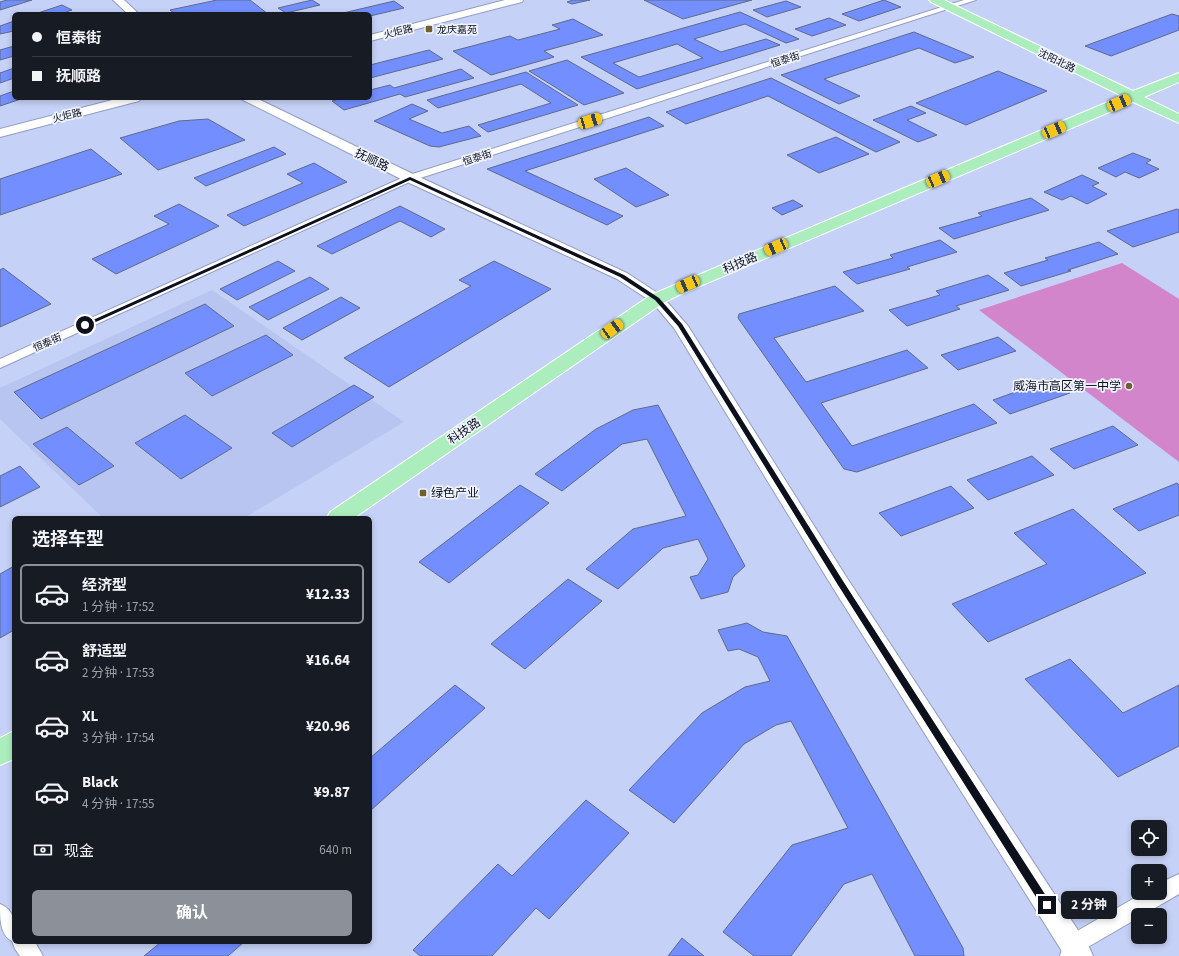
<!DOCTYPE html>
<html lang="zh">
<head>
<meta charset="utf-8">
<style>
  body { margin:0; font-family:"Source Sans 3","Noto Sans SC",sans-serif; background:#242831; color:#f1f3f6; height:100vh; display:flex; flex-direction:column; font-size:15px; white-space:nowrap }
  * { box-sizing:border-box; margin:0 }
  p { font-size:13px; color:#9ea1a6 }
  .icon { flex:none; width:22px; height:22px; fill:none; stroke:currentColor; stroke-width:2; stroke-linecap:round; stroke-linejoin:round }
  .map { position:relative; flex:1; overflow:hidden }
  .drawer { position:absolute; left:12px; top:516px; width:360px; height:428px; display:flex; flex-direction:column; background:#171b24; border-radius:6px; box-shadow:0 2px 6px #0003 }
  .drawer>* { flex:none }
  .top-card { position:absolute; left:12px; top:12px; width:360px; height:88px; border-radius:6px; box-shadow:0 2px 6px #0003; display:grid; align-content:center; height:88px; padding:0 20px; background:#171b24 }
  .controls { position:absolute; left:1131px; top:820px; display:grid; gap:8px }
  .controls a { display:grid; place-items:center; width:36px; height:36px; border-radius:6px; background:#171b24; box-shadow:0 2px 6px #0003; font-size:20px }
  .end { position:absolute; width:18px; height:18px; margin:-9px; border:5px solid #0c101c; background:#fff; box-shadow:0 0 0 2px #fff }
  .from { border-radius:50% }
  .bubble { position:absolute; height:28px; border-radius:6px; background:#171b24; box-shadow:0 2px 6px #0003; font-size:13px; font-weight:700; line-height:28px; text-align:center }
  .car { position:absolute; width:12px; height:24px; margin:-12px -6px; border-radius:5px; box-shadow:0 0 3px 1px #0007; background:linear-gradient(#f5c518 24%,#345 0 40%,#f5c518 0 76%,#345 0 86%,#f5c518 0) }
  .top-card b { display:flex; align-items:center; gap:14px; height:38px; font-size:15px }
  .top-card b+b { border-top:1px solid #363941 }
  .top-card i { width:10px; height:10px; background:#f1f3f6 }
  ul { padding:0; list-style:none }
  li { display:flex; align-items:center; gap:12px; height:60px; margin:0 8px 6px; padding:0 12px; border:2px solid transparent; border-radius:6px }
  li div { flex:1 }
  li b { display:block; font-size:15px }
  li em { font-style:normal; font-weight:700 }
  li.selected { border-color:#8c9099 }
  li>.icon { width:36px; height:36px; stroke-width:1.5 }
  h2 { padding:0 20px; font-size:18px; line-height:48px }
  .pay { display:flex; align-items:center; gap:10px; height:44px; padding:0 20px; font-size:15px }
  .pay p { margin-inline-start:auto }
  .cta { display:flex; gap:8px; margin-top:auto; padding:8px 20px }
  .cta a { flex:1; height:46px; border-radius:6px; background:#8c9099; color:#fff; font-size:16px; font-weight:700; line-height:46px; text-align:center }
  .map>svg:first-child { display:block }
  .built { fill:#b8c5f1 }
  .green { fill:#d385cb }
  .building { fill:#728eff; stroke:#5f6a8a; fill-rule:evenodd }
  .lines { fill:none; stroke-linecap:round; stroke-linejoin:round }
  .minor-casing { stroke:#929dc0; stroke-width:2 }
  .tertiary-casing { stroke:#929dc0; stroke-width:2 }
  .secondary-casing { stroke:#929dc0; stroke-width:2 }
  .primary-casing { stroke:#fff; stroke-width:2 }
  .minor { fill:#fff; fill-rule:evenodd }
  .tertiary { fill:#fff; fill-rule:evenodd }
  .secondary { fill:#fff; fill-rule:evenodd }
  .primary { fill:#acedbd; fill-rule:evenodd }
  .route { fill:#0c101c }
  .poi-dot { fill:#71602e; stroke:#eff3fe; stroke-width:1.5 }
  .labels { text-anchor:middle; stroke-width:3.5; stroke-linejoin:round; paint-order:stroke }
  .far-poi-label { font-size:10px; fill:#0c101c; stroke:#eff3fe; text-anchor:start }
  .far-street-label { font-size:10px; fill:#0c101c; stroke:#eff3fe }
  .street-label { font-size:12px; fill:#0c101c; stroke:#eff3fe }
  .poi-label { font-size:12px; fill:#0c101c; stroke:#eff3fe; text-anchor:end }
</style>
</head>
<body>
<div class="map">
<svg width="1179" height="956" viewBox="0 0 1179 956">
  <rect width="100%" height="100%" fill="#c5d1f6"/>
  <path class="built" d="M212,290L404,422L244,518H103L0,419V388Z"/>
  <path class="green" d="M1122,263L1179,299V462L979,310Z"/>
  <path class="building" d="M7,0H32L0,10V2Z
    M217,0H250L268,14H175L170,10Z
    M312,0L320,5L286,13L278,8Z
    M573,0H590L572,4L567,2Z
    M644,0H752L683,19Z
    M884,0L901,7L859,21L842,14Z
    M394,1L404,8L370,16V14H339Z
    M786,1L801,7L767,17L753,10Z
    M62,5L72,10L60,14H35Z
    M740,12L799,39L786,43L745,24L694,39L721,52L766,39L780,45L637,89L581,57ZM677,44L703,58L639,77L613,63Z
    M1172,14L1179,16V30L1111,56L1085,46Z
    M829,18L846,25L812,36L795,29Z
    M573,19L603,35L544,51L554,57L491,75L453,51L510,36L518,40L560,29L552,25Z
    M14,21V31L0,34V26Z
    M914,32L974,57L955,63L919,48L824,79L860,96L839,104L781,75Z
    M14,46V56L0,60V50Z
    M429,50L443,59L370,78V65Z
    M567,60L624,93L584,105L529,71Z
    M14,68V78L0,83V73Z
    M461,69L474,78L405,97L400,94L344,110L332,101L342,98H370V90L390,85L394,88Z
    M998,71L1047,91L966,125L916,103Z
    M526,72L578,105L488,132L478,125L551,103L521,84L438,108L427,100Z
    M771,78L900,142L876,152L768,96L686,124L666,112Z
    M14,91V98H24L0,106V96Z
    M412,104L428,111L409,119L442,133L469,126L481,136L439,147L430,146L374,121Z
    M911,106L926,113L907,120L937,135L918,142L873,120Z
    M649,117L664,126L525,171L623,216L607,225L487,169Z
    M208,119L245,140L158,170L120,138L179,121Z
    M836,137L869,154L819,173L787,155Z
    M274,147L286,154L206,186L194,178Z
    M91,149L122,174L0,215V179Z
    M1133,153L1151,160L1146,163L1159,169L1139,178L1125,172L1116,177L1098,168Z
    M314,163L347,182L244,226L227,215L303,183L287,174Z
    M626,168L669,195L636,207L594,179Z
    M1082,175L1099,183L1092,186L1107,194L1087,204L1071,196L1062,200L1044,192Z
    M1031,198L1049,210L954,239L939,228L982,216L978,213Z
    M793,200L803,206L782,215L772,208Z
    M179,204L219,226L116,274L92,259L169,224L154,216Z
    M400,206L445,229L431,237L400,221L332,254L317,246Z
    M1177,209L1179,210V232L1133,247L1107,231Z
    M940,240L957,252L907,267L910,269L857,284L843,272L893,258L890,255Z
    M1099,242L1118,254L1068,270L1071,271L1021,286L1004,273L1048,260L1045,258Z
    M278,261L295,271L237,300L220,289Z
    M494,261L551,289L389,387L344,358L471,286L459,280Z
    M3,268L51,304L0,327V270Z
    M988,275L1009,290L956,306L960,309L907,326L889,310L940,295L936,291Z
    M310,277L329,289L268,320L249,307Z
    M835,286L864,311L774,338L806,382L907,350L928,368L821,403L852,446L974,404L997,423L857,472L844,469L738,318L739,314Z
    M341,297L360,308L302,340L283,328Z
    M205,304L234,326L41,419L14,392Z
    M266,335L293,355L212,396L185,373Z
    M998,337L1016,351L958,370L941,355Z
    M1052,379L1070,393L1010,414L993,400Z
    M354,385L374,397L292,447L272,433Z
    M658,405L745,566L733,577L728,592L701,599L690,577L698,575L708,559L698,539L663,548L618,589L586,569L633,529L686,516L647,439L622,444L562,491L535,474L596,429L633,410Z
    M185,415L232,448L181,479L135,443Z
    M1113,426L1138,445L1074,469L1050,449Z
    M67,427L114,466L79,485L33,444Z
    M1032,456L1054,475L988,500L967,480Z
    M20,466L40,487L0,507V476Z
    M1177,483L1179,485V515L1139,531L1113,509Z
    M520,485L549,503L449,583L419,562Z
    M951,486L974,508L901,536L879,513Z
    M1073,509L1146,573L988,642L952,604L1047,564L1014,533Z
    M14,566V630L0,638V574Z
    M568,579L602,601L525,669L491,644Z
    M747,623L763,632L787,636L963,948L964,956H915L872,874L844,884L791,956H754L723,932L792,845L848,828L791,721L776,725L744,744L674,823L629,790L702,713L745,687L770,681L758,657L739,649L728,651L718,630Z
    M1070,659L1123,713L1179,685V746L1118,777L1025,679Z
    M455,685L485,708L370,811V758Z
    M586,800L629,833L549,919L536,908L492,956H420L413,950L498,864L512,876Z
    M682,938L704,956H668Z
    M161,942H244L228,956H144Z"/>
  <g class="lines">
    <g class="minor-casing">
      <path id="minor" d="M964,0H976L414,180L0,368V359L406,176Z
        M1179,874V894L1143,915H1138V918L1081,951L1080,956H1060L1065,938L1143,893H1160V883Z
        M0,904C17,911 14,926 14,942H35L43,956H20L15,949L12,941C0,935 0,919 0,904Z"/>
    </g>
    <g class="tertiary-casing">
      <path id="tertiary" d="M113,0H124L139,14H128Z
        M241,98H256L415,175L627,273L662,296L688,326L847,578L1089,947L1093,956H1065L833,588L674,328L652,302L617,279L405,181L243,100Z"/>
    </g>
    <g class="secondary-casing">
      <path id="secondary" d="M505,0H523L522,2L370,41V35Z
        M120,98H141L139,101L0,137V129Z"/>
    </g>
    <g class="primary-casing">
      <path id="primary" d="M929,0H944L1133,91L1179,73V82L1144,97L1179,114V123L1133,102L679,295L663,303L354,518H327L330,512L651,295L1122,96L931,2Z
        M14,731V759L0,765V738Z"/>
    </g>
    <use href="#minor" class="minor"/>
    <use href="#tertiary" class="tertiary"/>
    <use href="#secondary" class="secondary"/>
    <use href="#primary" class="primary"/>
  </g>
  <path class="route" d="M410,177L624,275L659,298L682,324L843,581L1050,902L1051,905L1050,908L1047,909L1043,908L838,585L678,326L655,300L620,277L410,180L87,326L82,325Z"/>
  <g class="poi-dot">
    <rect x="425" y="25" width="8" height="8" rx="2"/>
    <circle cx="1129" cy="386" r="4"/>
    <rect x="419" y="489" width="8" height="8" rx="2"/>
  </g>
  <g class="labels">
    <g class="far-poi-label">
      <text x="437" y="33">龙庆嘉苑</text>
    </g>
    <g class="far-street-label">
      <text transform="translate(398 31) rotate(-14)" y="4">火炬路</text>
      <text transform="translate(785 59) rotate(-18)" y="4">恒泰街</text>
      <text transform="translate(1057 60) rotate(26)" y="4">沈阳北路</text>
      <text transform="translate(67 115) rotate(-14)" y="4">火炬路</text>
      <text transform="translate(477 157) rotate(-18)" y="4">恒泰街</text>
      <text transform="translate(47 342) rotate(-24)" y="4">恒泰街</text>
    </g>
    <g class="street-label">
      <text transform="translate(372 160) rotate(26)" y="4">抚顺路</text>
      <text transform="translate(740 263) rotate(-23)" y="4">科技路</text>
      <text transform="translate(464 431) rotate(-34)" y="4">科技路</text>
    </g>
    <g class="poi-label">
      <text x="1121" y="390">威海市高区第一中学</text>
      <text x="431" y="497" text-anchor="start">绿色产业</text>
    </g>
  </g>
</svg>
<div class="controls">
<a><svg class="icon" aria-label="locate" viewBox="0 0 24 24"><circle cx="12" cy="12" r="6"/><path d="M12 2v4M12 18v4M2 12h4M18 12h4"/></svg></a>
<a>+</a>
<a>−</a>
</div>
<i class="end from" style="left:85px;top:325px"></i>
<i class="end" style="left:1047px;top:905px"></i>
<div class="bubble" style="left:1061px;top:891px;width:56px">2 分钟</div>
<i class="car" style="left:1119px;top:103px;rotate:67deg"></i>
<i class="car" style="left:590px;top:121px;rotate:73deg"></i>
<i class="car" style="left:1054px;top:130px;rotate:67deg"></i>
<i class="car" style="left:938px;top:179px;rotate:67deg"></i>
<i class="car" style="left:776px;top:247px;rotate:247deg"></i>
<i class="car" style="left:688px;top:284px;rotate:247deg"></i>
<i class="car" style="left:612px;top:329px;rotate:55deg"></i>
<div class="top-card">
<b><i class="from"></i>恒泰街</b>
<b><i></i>抚顺路</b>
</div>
<section class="drawer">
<h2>选择车型</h2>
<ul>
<li class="selected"><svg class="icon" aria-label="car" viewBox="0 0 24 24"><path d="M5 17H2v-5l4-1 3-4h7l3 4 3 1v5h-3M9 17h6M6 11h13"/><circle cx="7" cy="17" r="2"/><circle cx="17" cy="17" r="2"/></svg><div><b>经济型</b><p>1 分钟 · 17:52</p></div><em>¥12.33</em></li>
<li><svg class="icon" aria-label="car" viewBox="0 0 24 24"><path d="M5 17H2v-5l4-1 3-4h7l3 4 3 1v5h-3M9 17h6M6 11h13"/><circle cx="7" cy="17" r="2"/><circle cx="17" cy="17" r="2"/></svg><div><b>舒适型</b><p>2 分钟 · 17:53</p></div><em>¥16.64</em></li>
<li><svg class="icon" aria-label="car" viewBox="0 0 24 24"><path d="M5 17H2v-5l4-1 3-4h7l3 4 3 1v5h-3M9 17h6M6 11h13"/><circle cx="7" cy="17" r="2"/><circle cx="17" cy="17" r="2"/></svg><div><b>XL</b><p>3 分钟 · 17:54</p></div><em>¥20.96</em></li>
<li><svg class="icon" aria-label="car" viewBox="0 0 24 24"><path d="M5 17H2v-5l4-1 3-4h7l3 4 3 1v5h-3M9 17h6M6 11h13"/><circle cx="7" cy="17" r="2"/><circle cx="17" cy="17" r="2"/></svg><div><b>Black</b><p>4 分钟 · 17:55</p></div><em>¥9.87</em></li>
</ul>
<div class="pay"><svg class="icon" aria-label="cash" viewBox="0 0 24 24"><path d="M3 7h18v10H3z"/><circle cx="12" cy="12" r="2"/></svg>现金<p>640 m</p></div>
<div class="cta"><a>确认</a></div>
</section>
</div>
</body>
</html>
